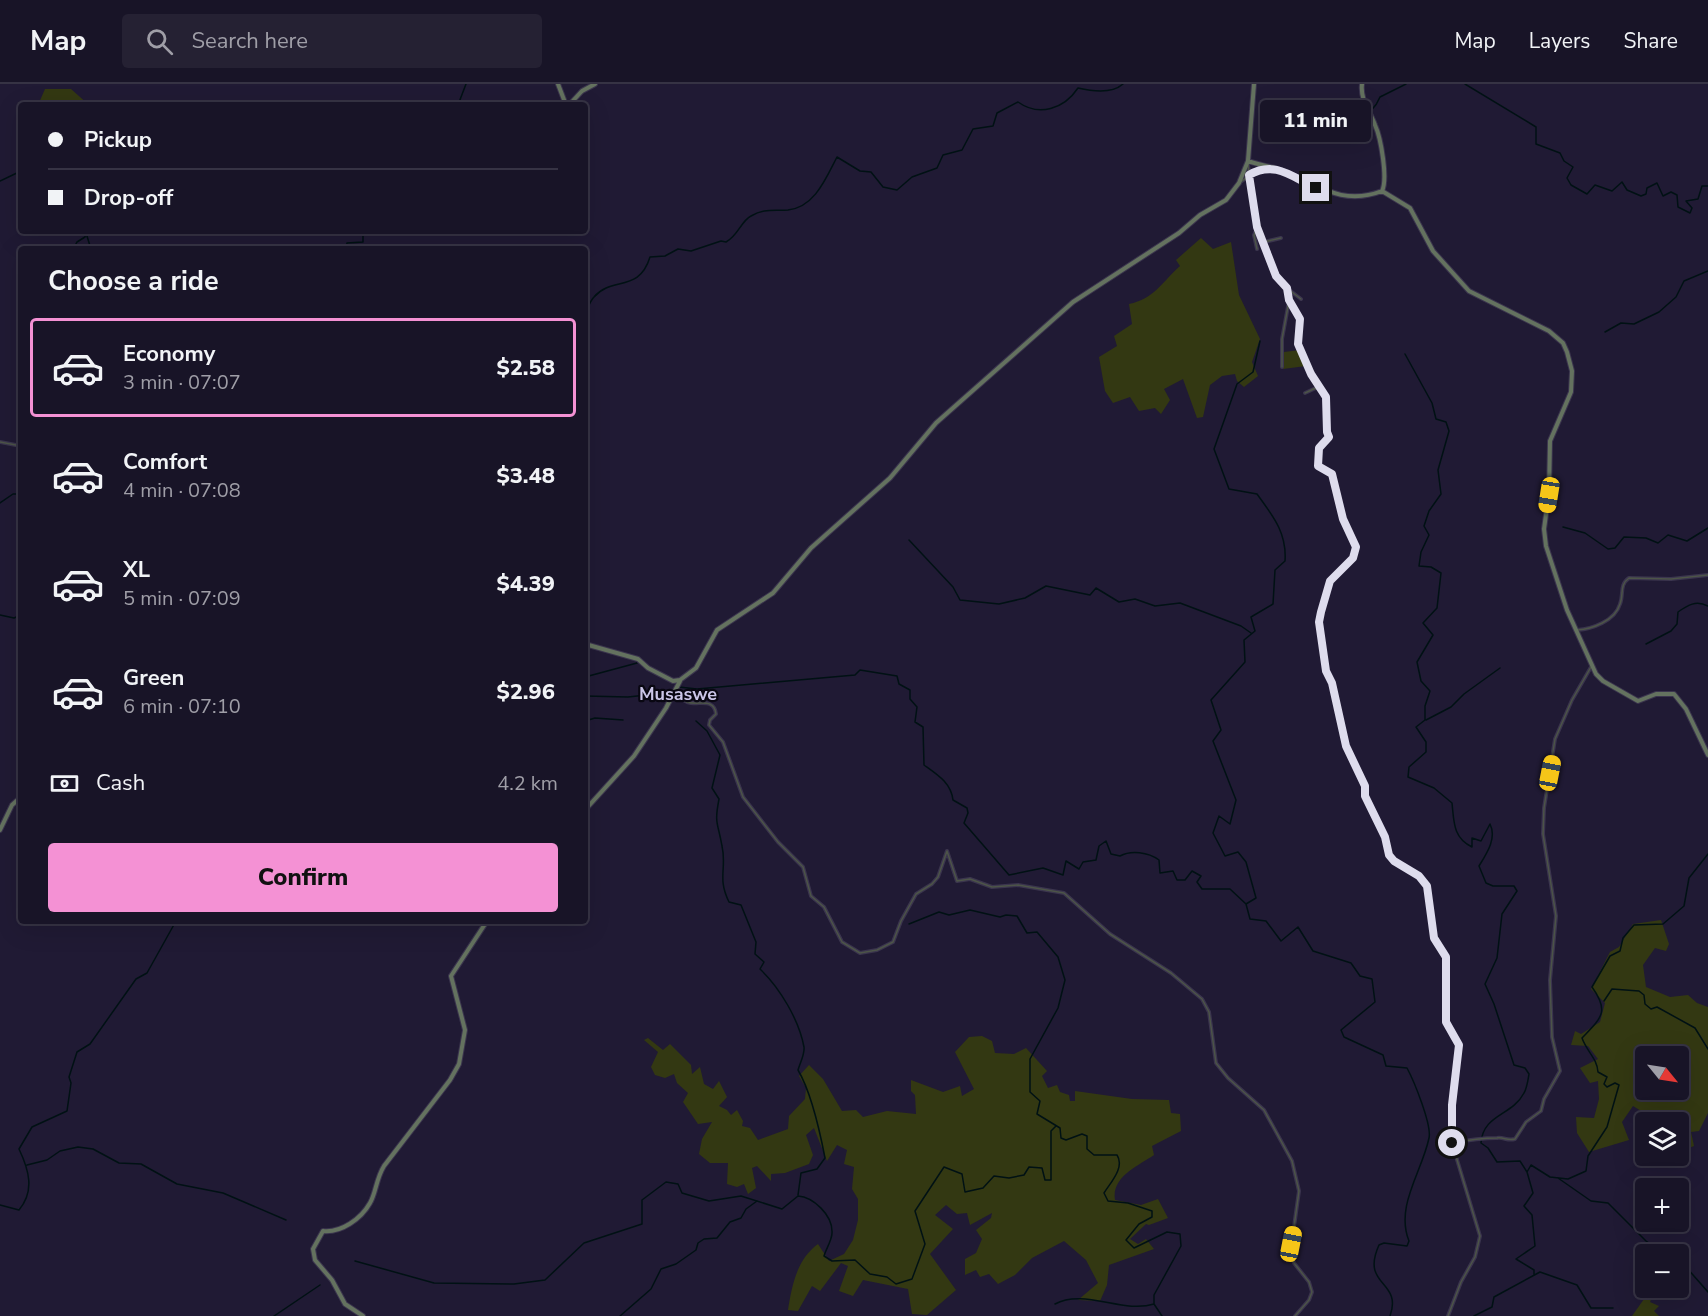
<!DOCTYPE html>
<html lang="en">
<head>
<meta charset="utf-8">
<style>
  body { margin:0; font-family:"Nunito Sans",sans-serif; background:#252133; color:#f1f3f6; height:100vh; display:flex; flex-direction:column; font-size:22px; white-space:nowrap }
  * { box-sizing:border-box; margin:0 }
  p { font-size:20px; color:#9f9ea7 }
  .icon { flex:none; width:33px; height:33px; fill:none; stroke:currentColor; stroke-width:2; stroke-linecap:round; stroke-linejoin:round }
  .map { position:relative; flex:1; overflow:hidden }
  .panel { position:absolute; left:18px; top:162px; width:570px; height:678px; display:flex; flex-direction:column; background:#181427; border-radius:6px; box-shadow:0 6px 24px #0002,0 0 0 2px #363344 }
  .panel>* { flex:none }
  .hud { position:absolute; left:18px; top:18px; width:570px; height:132px; border-radius:6px; box-shadow:0 6px 24px #0002,0 0 0 2px #363344; display:grid; align-content:center; height:132px; padding:0 30px; background:#181427 }
  .needle { width:39px; rotate:120deg }
  .controls { position:absolute; left:1635px; top:962px; display:grid; gap:12px }
  .controls a { display:grid; place-items:center; width:54px; height:54px; border-radius:6px; background:#181427; box-shadow:0 6px 24px #0002,0 0 0 2px #363344; font-size:30px }
  .end { position:absolute; width:27px; height:27px; margin:-14px; border:8px solid #dedced; background:#111; box-shadow:0 0 0 3px #111 }
  .from { border-radius:50% }
  .bubble { position:absolute; height:42px; border-radius:6px; background:#181427; box-shadow:0 6px 24px #0002,0 0 0 2px #363344; font-size:20px; font-weight:800; line-height:42px; text-align:center }
  .car { position:absolute; width:18px; height:36px; margin:-18px -9px; border-radius:8px; box-shadow:0 0 4px 2px #0007; background:linear-gradient(#f5c518 24%,#345 0 40%,#f5c518 0 76%,#345 0 86%,#f5c518 0) }
  .hud b { display:flex; align-items:center; gap:21px; height:57px; font-size:22px }
  .hud b+b { border-top:2px solid #363344 }
  .hud i { width:15px; height:15px; background:#f1f3f6 }
  ul { padding:0; list-style:none }
  li { display:flex; align-items:center; gap:18px; height:99px; margin:0 12px 9px; padding:0 18px; border:3px solid transparent; border-radius:6px }
  li div { flex:1 }
  li b { display:block; font-size:22px }
  li em { font-style:normal; font-weight:800 }
  li.on { border-color:#f491d4 }
  li>.icon { width:54px; height:54px; stroke-width:1.5 }
  h2 { padding:0 30px; font-size:27px; line-height:72px }
  .pay { display:flex; align-items:center; gap:15px; height:66px; padding:0 30px; font-size:22px }
  .pay p { margin-inline-start:auto }
  .cta { display:flex; gap:12px; margin-top:auto; padding:12px 30px }
  .cta a { flex:1; height:69px; border-radius:6px; background:#f491d4; color:#111; font-size:24px; font-weight:800; line-height:69px; text-align:center }
  header { display:flex; align-items:center; gap:36px; box-sizing:border-box; height:84px; padding:0 30px; background:#181427; border-bottom:2px solid #363344 }
  header strong { font-size:28px }
  nav { display:flex; gap:33px; margin-inline-start:auto; font-size:21px }
  .search { width:420px; height:54px; background:#252133; display:flex; align-items:center; gap:15px; box-sizing:border-box; padding:0 21px; border-radius:6px; color:#9f9ea7; font-size:22px }
  .map>svg:first-child { display:block }
  .green { fill:#333812; fill-rule:evenodd }
  .lines { fill:none; stroke-linecap:round; stroke-linejoin:round }
  .stream { stroke:#001114; stroke-width:1.5 }
  .street-casing { stroke:#3b354e; stroke-width:4 }
  .secondary-casing { stroke:#3b354e; stroke-width:6 }
  .street { stroke:#4c5448; stroke-width:1.5 }
  .secondary { stroke:#64725f; stroke-width:4 }
  .route { stroke:#dedced; stroke-width:8 }
  .labels { text-anchor:middle; stroke-width:4.5; stroke-linejoin:round; paint-order:stroke }
  .quarter-label { font-size:18px; font-weight:bold; fill:#cbc6e8; stroke:#090712 }
</style>
</head>
<body>
<header>
<strong>Map</strong>
<div class="search"><svg class="icon" aria-label="search" viewBox="0 0 24 24"><circle cx="10" cy="10" r="6"/><path d="M15 15l6 6"/></svg>Search here</div>
<nav><a>Map</a><a>Layers</a><a>Share</a></nav>
</header>
<div class="map">
<svg width="1708" height="1232" viewBox="0 0 1708 1232">
  <rect width="100%" height="100%" fill="#201a34"/>
  <path class="green" d="M45,5H71L89,21H38Z
    M1201,154L1213,165L1231,158L1239,211L1260,255L1252,278L1258,292L1244,303L1237,297L1235,290L1222,292L1210,301L1203,333L1197,334L1183,295L1164,305L1170,316L1161,330L1155,324L1139,327L1130,313L1113,319L1105,307L1099,273L1117,262L1114,252L1132,240L1129,220C1154,215 1162,198 1180,182L1176,176Z
    M1300,266L1306,282L1283,285L1284,268Z
    M1661,836L1669,860L1666,867L1655,864L1643,881L1646,903L1670,913L1688,911L1697,919L1708,923V1029L1699,1047L1691,1048L1694,1062L1689,1064L1679,1058L1678,1038H1646L1645,1040L1643,1039L1646,1030L1633,1022L1622,1038L1629,1056L1589,1068L1577,1049L1576,1033L1594,1034L1599,1015L1598,997L1590,999L1580,984L1598,975L1588,962L1571,961L1575,947L1581,950L1600,938L1605,919L1591,905L1610,868L1619,863L1633,840ZM1646,972H1678V1005H1646Z
    M982,952L992,957L995,969L1014,970L1026,964L1047,987L1042,992L1048,1004L1057,1001L1060,1008L1069,1011L1070,1017H1075V1007L1132,1015L1169,1016L1171,1029L1180,1030L1181,1047L1152,1062L1154,1071C1138,1082 1111,1093 1115,1116L1141,1121L1158,1115L1168,1134L1149,1141L1146,1140L1130,1155L1138,1160L1146,1155L1154,1165L1109,1181L1107,1201L1100,1217L1078,1216L1098,1199L1086,1176L1064,1157L1032,1174L1015,1191L998,1200L989,1190L980,1193L976,1186L965,1191V1175L976,1169L982,1155L976,1146L991,1134L992,1129L970,1141L967,1129L957,1130L946,1121L935,1131L953,1145L930,1170L956,1206L927,1231L912,1230L908,1205L863,1196L853,1212L839,1207L848,1182L841,1179L820,1207L812,1202L798,1227L788,1226C792,1201 797,1175 818,1160L829,1177L844,1170L853,1156L858,1136V1115L852,1105L854,1083L844,1080L847,1066L837,1061L827,1077L814,1044L806,1051L813,1071L809,1080L785,1089L771,1090V1097L757,1082L752,1084L756,1104L748,1110L744,1100L737,1103L727,1100L728,1079H710L699,1070L702,1055L712,1038L698,1040L683,1018L688,1009L677,999L674,990L665,994L655,991L651,983L658,968L644,956L648,954L663,966L670,960L691,981L692,990L700,983L704,1000L713,1005L719,997L727,1013L719,1022L727,1026L731,1031L737,1026L743,1037L742,1042L750,1044L758,1056L788,1045L789,1032L805,1015L806,1004L799,992L809,981L823,995L842,1027L856,1026L863,1033L887,1027L916,1030L915,1011L911,1007V996L943,1008L960,1002L962,1012L974,1005L955,968L969,953Z
    M1649,1207L1654,1209L1650,1218L1659,1222L1654,1227L1659,1232H1632L1644,1215L1640,1213Z"/>
  <g class="lines">
    <path class="stream" d="M1465,0L1536,43V60L1560,69L1564,77L1573,83L1567,94L1571,101L1587,110L1595,101L1612,107L1622,98L1627,106L1641,112L1646,110L1647,104L1657,99L1663,112L1671,108L1677,111L1678,123L1690,129L1692,124L1686,117L1698,115L1702,102H1708
      M458,21L466,0
      M1310,46C1335,41 1369,41 1380,13L1406,0
      M0,97L21,87
      M86,149L91,165
      M73,165L77,158L85,153L86,147
      M346,165L347,159L363,158V147
      M585,230C588,224 590,217 594,213C612,192 639,209 650,173L665,172L678,165L691,167L721,157L726,158C738,152 741,137 751,132C764,124 774,127 788,126C815,123 826,94 837,73L860,87L871,88L883,103L897,106L912,93L937,84L943,71L962,66L973,45L993,42L997,29L1018,18C1039,33 1064,25 1078,4C1091,7 1112,10 1123,0
      M1605,248L1621,239L1634,240L1659,228L1676,213L1684,197L1708,187
      M1260,257L1253,288L1237,300L1214,365L1229,405L1257,410C1273,432 1287,449 1285,477L1275,486L1273,520L1251,533L1255,547L1244,556L1245,578L1211,616L1221,646L1213,657L1236,716L1230,740L1219,732L1213,749L1225,772L1238,768L1246,778L1256,814L1246,820L1250,835L1266,837L1281,857L1298,843L1313,867L1351,879L1360,892L1372,895L1375,918L1341,946L1344,953L1383,971L1386,982L1407,984C1414,997 1432,1041 1429,1054C1422,1088 1395,1122 1409,1157L1407,1162L1384,1159L1379,1161C1360,1203 1403,1196 1390,1232
      M1405,270L1432,319L1436,335L1446,338L1449,347L1438,386L1441,410L1429,427L1424,442L1429,451L1421,468L1419,482L1431,483L1441,489L1437,524L1423,539L1433,551L1417,578L1421,597L1430,607L1425,622V636L1416,643L1426,658V668L1409,683L1408,693L1434,704L1452,719C1454,738 1453,754 1472,763V754L1481,757L1490,740C1497,754 1487,769 1479,782L1486,799L1493,802H1514L1517,807L1502,830L1497,874L1485,900L1494,920L1514,981L1525,984L1529,990C1528,996 1527,1004 1524,1009C1512,1032 1483,1030 1481,1059L1488,1064L1497,1078L1520,1077L1527,1088
      M0,419L13,410H21
      M1563,443L1585,449L1608,465L1615,464L1624,453L1646,454L1658,459L1668,451L1687,457L1708,444
      M909,456L953,503L960,516L999,520L1025,514L1046,502L1090,511L1096,504L1119,518L1135,515L1155,522L1180,519L1241,542L1251,549
      M0,531L14,534L21,531
      M1646,560L1671,547L1677,540L1678,528C1688,521 1696,516 1708,522
      M585,593L637,579
      M679,603L697,605L855,591L860,586L897,592L899,600L910,606V615L917,623L915,638L923,643L924,681C938,691 951,699 953,716L967,724L968,729L964,739L1009,791L1043,784L1063,791L1066,777L1079,785L1083,778L1096,776L1099,762L1106,757L1111,770L1120,772C1131,766 1148,768 1159,776L1160,789L1173,787L1177,796H1185L1192,787L1201,792L1197,798L1202,805H1230L1246,820
      M585,612L628,613L674,608
      M1426,636L1451,623L1464,610L1500,584
      M585,637L595,634L623,636
      M696,637L707,647L720,671L712,704L719,715C714,741 718,738 722,762C727,784 717,794 729,818L741,821L756,858L755,870L764,878L760,885C780,904 799,936 804,963C805,970 800,979 798,986C811,1008 820,1048 825,1074L817,1085L801,1089L798,1111
      M909,840L939,828L949,831L970,826L1000,833L1006,831L1017,832L1027,849L1037,848L1058,873L1065,896L1058,924L1030,975V1008L1040,1017L1037,1030L1060,1044L1061,1054L1066,1056L1082,1050L1087,1052V1065L1094,1071H1117C1125,1083 1111,1098 1104,1109L1108,1117L1128,1119L1152,1127V1133L1139,1140L1126,1156L1134,1164L1167,1148L1180,1150L1181,1162L1154,1211V1220
      M1604,917L1612,905L1639,907L1644,911L1645,920L1651,925L1657,923L1695,944L1708,965
      M27,1081L47,1076L60,1067L78,1063L93,1065L119,1079L141,1080L177,1100L223,1109L286,1136
      M1558,1094L1591,1117L1608,1119L1646,1157L1665,1170
      M0,1121L19,1126C35,1107 29,1086 19,1065L32,1043L67,1027L71,999L69,993L77,968L90,960L136,895L147,889L176,837
      M355,1177L434,1199L514,1200L545,1196L584,1159L642,1140V1116L666,1098L678,1100L682,1109L709,1117L741,1112L782,1125L798,1112C813,1113 833,1131 832,1149C832,1156 826,1165 824,1172L832,1177L855,1176L870,1190L887,1193L896,1200L912,1195L925,1160L915,1127L944,1083L962,1090L965,1108L983,1104L994,1092L1009,1094L1024,1091L1029,1083L1042,1084L1045,1096H1051V1047L1056,1042
      M1678,1180L1686,1183L1708,1208
      M1534,1191V1186L1516,1175L1535,1162L1532,1131L1524,1122L1533,1109L1527,1088L1531,1081L1550,1093L1568,1095L1586,1087L1588,1072L1607,1043L1619,1001L1615,999L1607,1003L1604,1000L1607,993L1598,988C1597,974 1587,968 1582,954C1601,934 1610,928 1592,903L1610,872L1620,867L1623,854L1634,841L1663,840L1684,822L1689,794L1708,770
      M1055,1220C1084,1204 1123,1230 1154,1220L1162,1232
      M274,1232L320,1201
      M620,1232L651,1205L661,1185L676,1180L696,1166L698,1159L704,1155L717,1154L730,1138L741,1134L746,1125L757,1117
      M1474,1232L1492,1223L1494,1213L1540,1188L1577,1201L1591,1224H1613"/>
    <g class="street-casing">
      <path id="street" d="M1248,81L1257,143L1276,192L1287,204L1289,216L1300,235L1298,260L1311,290L1326,313L1327,348L1329,353L1319,364L1318,382L1332,390L1343,435L1356,463L1353,474L1330,497L1320,531L1326,587L1332,599L1346,662L1365,702V712L1385,753L1389,770L1394,777L1419,792L1427,802L1433,854L1446,873V938L1458,957L1452,1021V1059L1480,1152L1475,1173L1461,1198L1448,1232
        M1240,98L1264,83
        M1257,144L1254,151L1257,165
        M1264,158L1281,154
        M1288,205L1301,215
        M1282,283V255L1289,217
        M1305,309L1318,303
        M0,358L21,362
        M1577,546C1592,545 1615,537 1620,520C1624,510 1619,501 1629,494L1671,495L1708,491
        M674,609C679,611 682,616 687,618C698,622 714,613 716,630L710,636L709,641L723,658L743,713L778,758L803,783L811,812L824,823L842,858L860,869L877,866L893,858L901,837L916,810L932,800L938,793L947,767L957,797L970,795L992,803L1018,801L1064,809L1110,850L1171,889L1202,915L1209,928L1216,979L1228,994L1264,1026L1292,1077L1299,1107L1291,1164L1294,1179L1309,1198L1312,1208L1309,1216L1295,1232
        M1453,1059C1468,1056 1482,1054 1497,1054C1504,1053 1507,1057 1515,1055L1526,1038L1541,1027L1544,1015L1560,987L1552,953L1550,896L1556,832L1543,750L1544,724L1555,655L1572,616L1591,583"/>
    </g>
    <g class="secondary-casing">
      <path id="secondary" d="M558,0L566,21
        M569,21L582,7L595,0
        M1248,77L1254,0
        M1382,107L1410,124L1433,167L1469,207L1549,247L1563,259L1567,268L1572,287L1571,308L1550,357L1549,409L1544,445L1546,462L1567,526L1596,590L1603,597L1638,617L1656,610H1674L1686,625L1708,671
        M585,560L638,575L648,584L673,597L680,596L696,584L717,546L773,509L811,464L890,394L936,339L1073,218L1179,149L1200,131L1226,116L1239,99L1248,77C1257,80 1266,82 1275,84C1313,96 1338,124 1382,107C1388,95 1381,54 1375,41C1370,27 1360,16 1362,0
        M585,726L634,672L666,624L680,597
        M0,746L12,721L21,713
        M363,1232L345,1220L332,1196L315,1176L313,1165L323,1147C341,1149 361,1135 370,1119C376,1109 376,1095 384,1082L450,996L459,980L465,946L451,892L487,837"/>
    </g>
    <use href="#street" class="street"/>
    <use href="#secondary" class="secondary"/>
  </g>
  <g class="lines">
    <path class="route" d="M1316,104C1292,93 1275,76 1249,91L1257,143L1276,192L1287,204L1289,216L1300,235L1298,260L1311,290L1326,313L1327,348L1329,353L1319,364L1318,382L1332,390L1343,435L1356,463L1353,474L1330,497L1321,528L1319,538L1326,587L1332,599L1346,662L1365,702V712L1385,753L1389,771L1394,777L1419,792L1427,802L1434,854L1446,873V938L1459,961L1452,1021V1059"/>
  </g>
  <g class="labels">
    <g class="quarter-label">
      <text x="678" y="616">Musaswe</text>
    </g>
  </g>
</svg>
<div class="controls">
<a><svg class="needle" viewBox="-14 -14 28 28"><path d="M0-13l5 13h-10z" fill="#e53935"/><path d="M0 13l5-13h-10z" fill="#9f9ea7"/></svg></a>
<a><svg class="icon" aria-label="layers" viewBox="0 0 24 24"><path d="M12 4l9 5-9 5-9-5zM3 14l9 5 9-5"/></svg></a>
<a>+</a>
<a>−</a>
</div>
<i class="end from" style="left:1452px;top:1059px"></i>
<i class="end" style="left:1316px;top:104px"></i>
<div class="bubble" style="left:1260px;top:16px;width:111px">11 min</div>
<i class="car" style="left:1549px;top:411px;rotate:189deg"></i>
<i class="car" style="left:1550px;top:689px;rotate:11deg"></i>
<i class="car" style="left:1291px;top:1160px;rotate:11deg"></i>
<div class="hud">
<b><i class="from"></i>Pickup</b>
<b><i></i>Drop-off</b>
</div>
<section class="panel">
<h2>Choose a ride</h2>
<ul>
<li class="on"><svg class="icon" aria-label="car" viewBox="0 0 24 24"><path d="M5 17H2v-5l4-1 3-4h7l3 4 3 1v5h-3M9 17h6M6 11h13"/><circle cx="7" cy="17" r="2"/><circle cx="17" cy="17" r="2"/></svg><div><b>Economy</b><p>3 min · 07:07</p></div><em>$2.58</em></li>
<li><svg class="icon" aria-label="car" viewBox="0 0 24 24"><path d="M5 17H2v-5l4-1 3-4h7l3 4 3 1v5h-3M9 17h6M6 11h13"/><circle cx="7" cy="17" r="2"/><circle cx="17" cy="17" r="2"/></svg><div><b>Comfort</b><p>4 min · 07:08</p></div><em>$3.48</em></li>
<li><svg class="icon" aria-label="car" viewBox="0 0 24 24"><path d="M5 17H2v-5l4-1 3-4h7l3 4 3 1v5h-3M9 17h6M6 11h13"/><circle cx="7" cy="17" r="2"/><circle cx="17" cy="17" r="2"/></svg><div><b>XL</b><p>5 min · 07:09</p></div><em>$4.39</em></li>
<li><svg class="icon" aria-label="car" viewBox="0 0 24 24"><path d="M5 17H2v-5l4-1 3-4h7l3 4 3 1v5h-3M9 17h6M6 11h13"/><circle cx="7" cy="17" r="2"/><circle cx="17" cy="17" r="2"/></svg><div><b>Green</b><p>6 min · 07:10</p></div><em>$2.96</em></li>
</ul>
<div class="pay"><svg class="icon" aria-label="cash" viewBox="0 0 24 24"><path d="M3 7h18v10H3z"/><circle cx="12" cy="12" r="2"/></svg>Cash<p>4.2 km</p></div>
<div class="cta"><a>Confirm</a></div>
</section>
</div>
</body>
</html>
